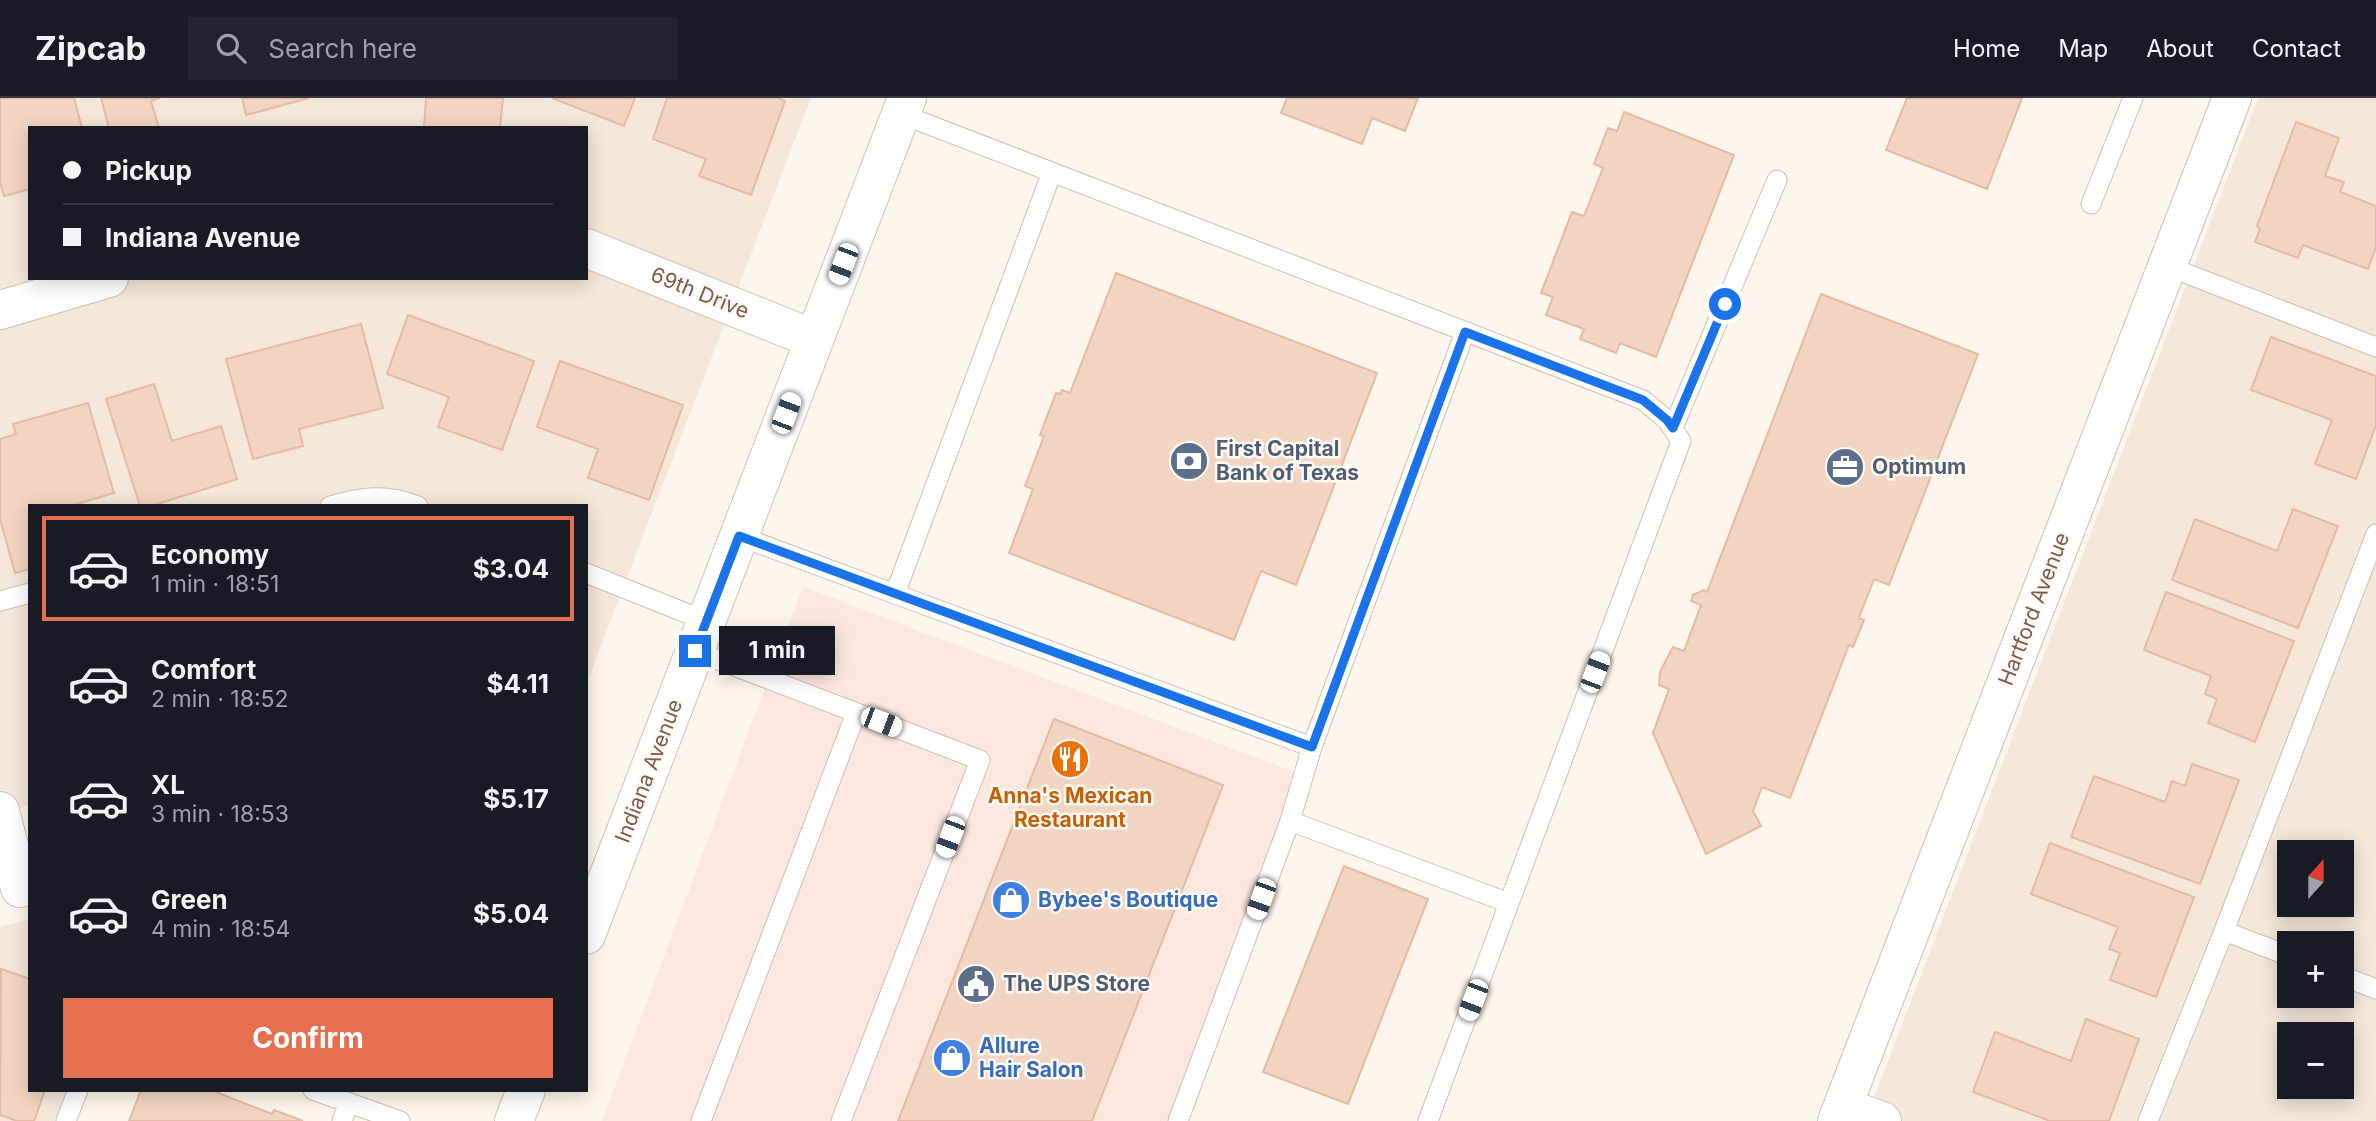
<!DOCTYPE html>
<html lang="en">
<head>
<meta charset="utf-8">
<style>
  body { margin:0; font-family:Inter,sans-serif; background:#20242c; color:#f1f3f6; height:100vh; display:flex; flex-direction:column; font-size:26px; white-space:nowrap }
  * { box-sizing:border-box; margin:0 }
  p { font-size:23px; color:#9ea1a6 }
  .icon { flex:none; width:38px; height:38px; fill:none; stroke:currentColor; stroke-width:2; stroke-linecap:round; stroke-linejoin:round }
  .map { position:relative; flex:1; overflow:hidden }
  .sheet { position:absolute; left:28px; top:406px; width:560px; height:588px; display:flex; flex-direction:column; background:#171b24; border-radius:0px; box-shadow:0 4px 18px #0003 }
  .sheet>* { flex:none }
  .hud { position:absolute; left:28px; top:28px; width:560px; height:154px; border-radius:0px; box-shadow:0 4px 18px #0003; display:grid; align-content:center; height:154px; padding:0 35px; background:#171b24 }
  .needle { width:46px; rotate:21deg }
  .controls { position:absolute; left:2277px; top:742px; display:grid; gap:14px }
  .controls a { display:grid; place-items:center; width:77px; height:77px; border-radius:0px; background:#171b24; box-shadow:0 4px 18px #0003; font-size:35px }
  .end { position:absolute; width:32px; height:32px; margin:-16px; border:9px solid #1a73e8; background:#fff; box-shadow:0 0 0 4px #fff }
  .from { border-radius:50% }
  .bubble { position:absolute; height:49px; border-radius:0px; background:#171b24; box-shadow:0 4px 18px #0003; font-size:23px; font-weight:700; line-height:49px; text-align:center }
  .car { position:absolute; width:21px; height:42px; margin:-21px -10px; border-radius:9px; box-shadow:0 0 5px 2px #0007; background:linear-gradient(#fff 24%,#345 0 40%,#fff 0 76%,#345 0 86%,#fff 0) }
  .hud b { display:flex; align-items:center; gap:24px; height:66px; font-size:26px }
  .hud b+b { border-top:2px solid #363941 }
  .hud i { width:18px; height:18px; background:#f1f3f6 }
  ul { padding:12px 0 0; list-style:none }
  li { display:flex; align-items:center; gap:21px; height:105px; margin:0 14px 10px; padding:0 21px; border:4px solid transparent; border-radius:0px }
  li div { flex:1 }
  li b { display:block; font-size:26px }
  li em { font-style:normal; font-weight:700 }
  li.active { border-color:#e76f51 }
  li>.icon { width:63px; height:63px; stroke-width:1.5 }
  .primary-button { display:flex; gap:14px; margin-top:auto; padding:14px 35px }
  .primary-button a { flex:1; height:80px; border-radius:0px; background:#e76f51; color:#fff; font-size:28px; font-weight:700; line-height:80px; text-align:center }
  header { display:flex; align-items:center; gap:42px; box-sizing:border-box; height:98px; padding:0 35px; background:#171b24; border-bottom:2px solid #363941 }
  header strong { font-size:33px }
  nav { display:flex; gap:38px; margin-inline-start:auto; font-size:24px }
  .search { width:490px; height:63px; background:#20242c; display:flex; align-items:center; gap:18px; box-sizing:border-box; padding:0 24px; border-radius:0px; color:#9ea1a6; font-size:26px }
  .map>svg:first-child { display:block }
  .residential { fill:#f5e8da; fill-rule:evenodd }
  .commercial { fill:#fde8e0 }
  .building { fill:#f3d5c3; stroke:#e6bba3; stroke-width:2 }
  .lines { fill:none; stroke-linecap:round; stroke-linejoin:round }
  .lane-casing { stroke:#d1beb0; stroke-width:21 }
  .street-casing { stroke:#d1beb0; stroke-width:40 }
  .secondary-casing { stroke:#d6c0b0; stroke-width:40 }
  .lane { stroke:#fff; stroke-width:19 }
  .street { stroke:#fff; stroke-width:38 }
  .secondary { stroke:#fff; stroke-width:38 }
  .route { stroke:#1a73e8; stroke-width:9 }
  .labels { text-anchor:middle; stroke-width:5; stroke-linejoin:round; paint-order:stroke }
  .street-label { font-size:21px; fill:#7a5c4d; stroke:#fffaf3 }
  .service-label { font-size:21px; font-weight:bold; fill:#4e5e75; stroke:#fffaf3; text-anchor:start }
  .food-label { font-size:21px; font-weight:bold; fill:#c56008; stroke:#fffaf3 }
  .shop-label { font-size:21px; font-weight:bold; fill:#366cbe; stroke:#fffaf3; text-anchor:start }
</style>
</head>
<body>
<header>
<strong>Zipcab</strong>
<div class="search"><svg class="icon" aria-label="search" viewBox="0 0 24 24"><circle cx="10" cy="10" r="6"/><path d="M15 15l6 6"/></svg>Search here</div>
<nav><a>Home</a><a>Map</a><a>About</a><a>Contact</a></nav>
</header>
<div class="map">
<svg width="2376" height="1023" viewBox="0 0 2376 1023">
  <rect width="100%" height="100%" fill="#fdf6ec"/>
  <path class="residential" d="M0,0H811L586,587V408H30V706L0,715ZM30,30H586V180H30Z
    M2258,0H2376V1023H1865ZM2289,754H2342V807H2289ZM2289,845H2342V898H2289ZM2289,936H2342V989H2289Z
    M30,821V992H69L58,1023H0V829Z"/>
  <path class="commercial" d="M803,489L1308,679L1178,1023H602Z"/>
  <path class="building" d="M0,0H74L82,30H30V91L4,98L0,84Z
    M101,0H160L151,3L159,30H109Z
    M242,0H309L246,17Z
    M426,0H503L500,30H424Z
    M552,0H635L624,28Z
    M667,0H778L785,3L751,97L699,78L706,61L653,41Z
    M1287,0H1418L1405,33L1372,20L1362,46L1281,15Z
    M1907,0H2022L1987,91L1886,52Z
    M1624,14L1734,57L1656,259L1620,245L1616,255L1580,241L1584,231L1546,217L1553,199L1541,195L1572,114L1584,118L1603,70L1594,66L1608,30L1617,33Z
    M2296,24L2339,40L2325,78L2344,84L2340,94L2376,108V149L2368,171L2303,147L2298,160L2255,144L2260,131L2257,128Z
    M1116,175L1377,275L1296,487L1261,473L1234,542L1009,455L1033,391L1025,388L1044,338L1040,337L1056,295L1060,296L1062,292L1070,295Z
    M1821,196L1978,256L1889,487L1874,481L1859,520L1864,522L1853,549L1849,547L1790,700L1762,689L1753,713L1761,728L1706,756L1653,635L1669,591L1659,587L1660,574L1673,549L1684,553L1701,507L1691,503L1693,497L1704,492L1707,494Z
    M408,217L534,263L502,352L438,329L449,299L387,276Z
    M361,226L383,310L299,331L303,348L253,361L226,261Z
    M2271,239L2376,278V327L2356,381L2315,366L2332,322L2251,292Z
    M560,263L683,307L649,402L588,380L598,351L537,329Z
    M154,286L172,343L221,328L237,381L151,408H140L106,301Z
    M88,305L114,395L70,408H30V471L15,475L0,421V341L16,336L13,326Z
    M2293,411L2338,428L2298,530L2172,482L2195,421L2277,453Z
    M2166,494L2294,543L2255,644L2208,625L2217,601L2205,596L2211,578L2144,552Z
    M1054,621L1223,687L1092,1023H898Z
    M2192,666L2239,682L2200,786L2071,739L2094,678L2165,704L2172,683L2185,688Z
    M2050,745L2194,799L2156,899L2110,882L2120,855L2109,851L2118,829L2031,796Z
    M1344,768L1428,801L1348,1006L1263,974Z
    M1,871L30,881V992H45L34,1023H17L0,1017Z
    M2086,921L2139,941L2109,1023H2050L1973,994L1995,934L2071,963Z
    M141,992H211L272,1016L274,1012L303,1023H129Z"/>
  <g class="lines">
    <g class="lane-casing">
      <path id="lane" d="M901,16L1643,302L1667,322L1681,343L1428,1023
        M2091,106L2133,0
        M2167,168L2376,249
        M1673,330L1777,82
        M330,408C361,399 386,395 418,408
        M739,438L895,496L1052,74
        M586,475L706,523
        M895,496L1312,649L1465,234
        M0,503L30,495
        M695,553L980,662L841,1023
        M1290,723L1312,649
        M2224,833L2289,858
        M2342,878L2376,891
        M313,992L400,1023
        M66,1023L78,992
        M342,1023L349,1005
        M701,1023L856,615
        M1178,1023L1290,723L1509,805
        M2148,1023L2224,833L2376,436"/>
    </g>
    <g class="street-casing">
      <path id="street" d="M586,150L814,241
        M0,212L109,180
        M0,713L20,790
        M1843,1009L1882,1023
        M1837,1023L2232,0"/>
    </g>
    <g class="secondary-casing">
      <path id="secondary" d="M586,837L907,0
        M514,1023L526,992"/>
    </g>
    <use href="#lane" class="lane"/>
    <use href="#street" class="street"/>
    <use href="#secondary" class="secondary"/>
  </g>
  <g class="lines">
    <path class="route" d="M695,553L739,438L1312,649L1465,234L1643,302L1667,322L1673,330L1725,206"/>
  </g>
  <defs>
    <g id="bank-disc" transform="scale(2.0125)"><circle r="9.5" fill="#5c6f8a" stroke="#fffaf3"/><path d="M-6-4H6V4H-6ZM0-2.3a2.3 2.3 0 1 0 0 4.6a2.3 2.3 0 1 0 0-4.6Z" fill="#fff"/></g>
    <g id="office-disc" transform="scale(2.0125)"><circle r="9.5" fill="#5c6f8a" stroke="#fffaf3"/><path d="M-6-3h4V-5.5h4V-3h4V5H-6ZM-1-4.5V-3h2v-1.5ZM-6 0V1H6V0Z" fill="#fff"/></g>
    <g id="restaurant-disc" transform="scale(2.0125)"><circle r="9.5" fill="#e8710a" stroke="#fffaf3"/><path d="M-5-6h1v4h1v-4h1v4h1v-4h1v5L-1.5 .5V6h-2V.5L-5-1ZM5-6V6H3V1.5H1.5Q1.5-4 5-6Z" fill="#fff"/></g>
    <g id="shop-disc" transform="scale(2.0125)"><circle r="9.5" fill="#3f7fe0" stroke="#fffaf3"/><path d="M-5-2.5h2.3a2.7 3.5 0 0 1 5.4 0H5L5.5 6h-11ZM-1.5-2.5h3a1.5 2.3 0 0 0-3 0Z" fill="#fff"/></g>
    <g id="civic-disc" transform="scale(2.0125)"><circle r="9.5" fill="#5c6f8a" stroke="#fffaf3"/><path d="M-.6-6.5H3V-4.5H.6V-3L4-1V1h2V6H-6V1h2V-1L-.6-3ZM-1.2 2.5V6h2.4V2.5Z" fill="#fff"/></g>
  </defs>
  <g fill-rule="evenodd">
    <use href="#bank-disc" x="1189" y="363"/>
    <use href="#office-disc" x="1845" y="369"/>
    <use href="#restaurant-disc" x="1070" y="661"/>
    <use href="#shop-disc" x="1011" y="802"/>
    <use href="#civic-disc" x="976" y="886"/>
    <use href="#shop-disc" x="952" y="960"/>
  </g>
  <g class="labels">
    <g class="street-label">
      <text transform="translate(700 195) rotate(22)" y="7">69th Drive</text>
      <text transform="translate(2034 511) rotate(-69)" y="7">Hartford Avenue</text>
      <text transform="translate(649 673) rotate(-69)" y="7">Indiana Avenue</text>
    </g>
    <g class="service-label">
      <text x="1216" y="358">First Capital<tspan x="1216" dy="24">Bank of Texas</tspan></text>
      <text x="1872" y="376">Optimum</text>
      <text x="1003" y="893">The UPS Store</text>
    </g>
    <g class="food-label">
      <text x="1070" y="705">Anna's Mexican<tspan x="1070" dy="24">Restaurant</tspan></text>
    </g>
    <g class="shop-label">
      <text x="1038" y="809">Bybee's Boutique</text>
      <text x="979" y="955">Allure<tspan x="979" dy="24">Hair Salon</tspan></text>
    </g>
  </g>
</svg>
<div class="controls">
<a><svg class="needle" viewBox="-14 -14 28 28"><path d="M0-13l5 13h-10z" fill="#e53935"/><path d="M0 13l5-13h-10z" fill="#9ea1a6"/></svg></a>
<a>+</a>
<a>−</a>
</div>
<i class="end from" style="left:1725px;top:206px"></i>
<i class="end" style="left:695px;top:553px"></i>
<div class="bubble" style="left:719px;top:528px;width:116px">1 min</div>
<i class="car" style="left:843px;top:166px;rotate:201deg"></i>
<i class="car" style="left:786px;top:315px;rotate:21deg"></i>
<i class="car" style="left:1595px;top:574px;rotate:21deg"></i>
<i class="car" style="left:881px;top:624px;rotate:111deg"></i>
<i class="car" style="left:950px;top:739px;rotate:201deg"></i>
<i class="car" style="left:1261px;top:801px;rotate:200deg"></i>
<i class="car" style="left:1473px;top:902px;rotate:201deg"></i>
<div class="hud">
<b><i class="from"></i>Pickup</b>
<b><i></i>Indiana Avenue</b>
</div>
<section class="sheet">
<ul>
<li class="active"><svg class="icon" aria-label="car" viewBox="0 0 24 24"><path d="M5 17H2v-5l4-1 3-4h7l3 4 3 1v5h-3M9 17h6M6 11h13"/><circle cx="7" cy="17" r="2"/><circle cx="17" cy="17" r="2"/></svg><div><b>Economy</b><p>1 min · 18:51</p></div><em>$3.04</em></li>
<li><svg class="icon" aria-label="car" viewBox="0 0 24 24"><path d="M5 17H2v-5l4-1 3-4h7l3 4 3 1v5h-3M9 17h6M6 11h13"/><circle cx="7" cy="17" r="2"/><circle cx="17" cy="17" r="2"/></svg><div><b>Comfort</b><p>2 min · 18:52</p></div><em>$4.11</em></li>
<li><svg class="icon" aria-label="car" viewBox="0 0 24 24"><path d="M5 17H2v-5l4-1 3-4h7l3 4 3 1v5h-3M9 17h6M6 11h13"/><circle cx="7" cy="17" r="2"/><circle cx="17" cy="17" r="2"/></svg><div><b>XL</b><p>3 min · 18:53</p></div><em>$5.17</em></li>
<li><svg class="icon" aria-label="car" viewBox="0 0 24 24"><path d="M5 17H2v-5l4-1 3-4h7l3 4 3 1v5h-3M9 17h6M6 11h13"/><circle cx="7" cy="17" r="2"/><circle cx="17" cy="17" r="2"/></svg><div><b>Green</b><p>4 min · 18:54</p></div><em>$5.04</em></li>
</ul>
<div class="primary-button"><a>Confirm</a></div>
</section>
</div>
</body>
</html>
